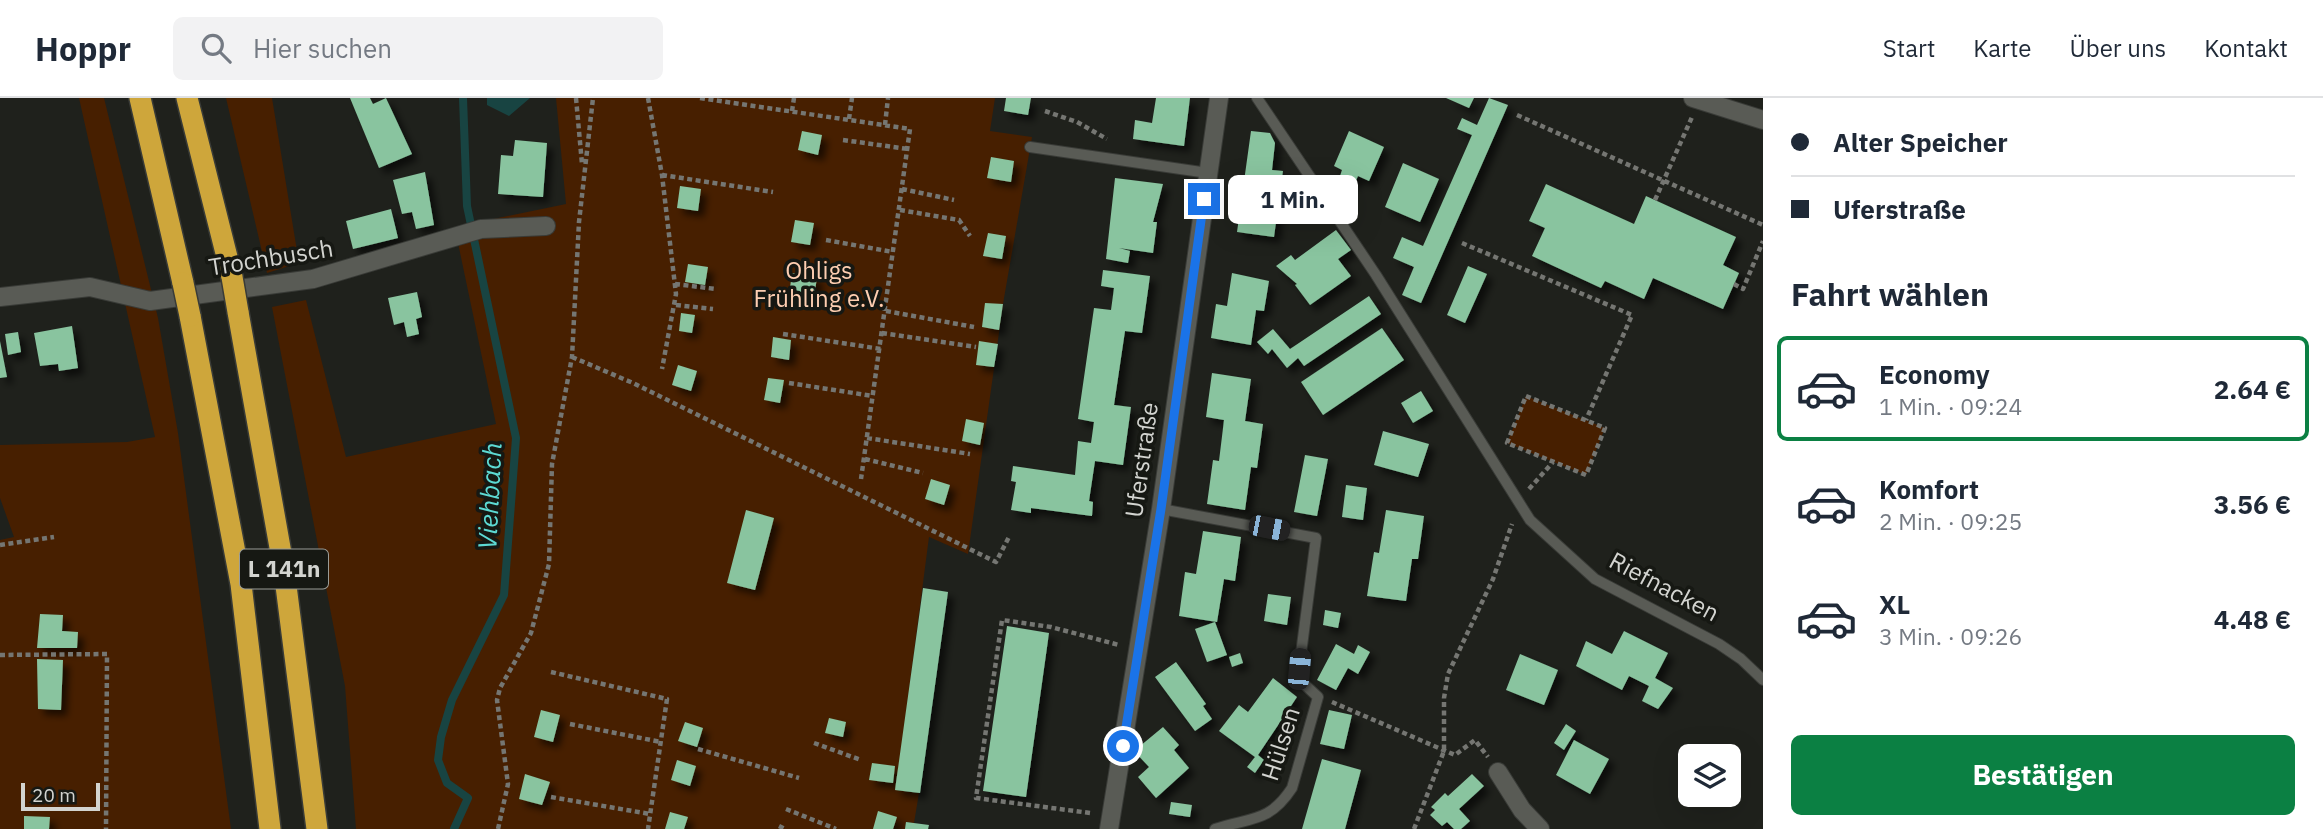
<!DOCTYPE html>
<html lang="de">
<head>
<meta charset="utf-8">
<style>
  body { margin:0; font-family:"IBM Plex Sans",sans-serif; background:#f2f2f3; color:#1f2937; height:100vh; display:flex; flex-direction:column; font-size:26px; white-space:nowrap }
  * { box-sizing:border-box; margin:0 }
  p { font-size:23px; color:#747a83 }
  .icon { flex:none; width:38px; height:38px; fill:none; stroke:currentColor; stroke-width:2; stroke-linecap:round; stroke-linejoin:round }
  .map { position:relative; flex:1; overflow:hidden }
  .sheet { display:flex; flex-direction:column; background:#fff; width:560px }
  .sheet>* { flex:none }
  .guide { display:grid; align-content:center; height:154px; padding:0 28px; background:#fff }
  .tools { position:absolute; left:1678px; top:646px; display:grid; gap:14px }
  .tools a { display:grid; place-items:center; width:63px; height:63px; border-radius:10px; background:#fff; box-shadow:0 7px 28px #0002; font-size:35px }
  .scale { position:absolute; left:21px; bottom:18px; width:79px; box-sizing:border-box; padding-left:7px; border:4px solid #d3d4d0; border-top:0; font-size:19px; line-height:24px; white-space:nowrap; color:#d3d4d0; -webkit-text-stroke:5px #161813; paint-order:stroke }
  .end { position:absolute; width:32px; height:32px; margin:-16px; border:9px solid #1a73e8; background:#fff; box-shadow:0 0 0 4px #fff }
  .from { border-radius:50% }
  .bubble { position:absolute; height:49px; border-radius:10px; background:#fff; box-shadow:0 7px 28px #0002; font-size:23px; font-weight:800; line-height:49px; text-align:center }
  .car { position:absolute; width:21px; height:42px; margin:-21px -10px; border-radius:9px; box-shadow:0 0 5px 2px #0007; background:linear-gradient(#222 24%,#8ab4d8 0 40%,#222 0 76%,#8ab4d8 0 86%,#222 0) }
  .guide b { display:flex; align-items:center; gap:24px; height:66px; font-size:26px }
  .guide b+b { border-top:2px solid #e0e1e3 }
  .guide i { width:18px; height:18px; background:#1f2937 }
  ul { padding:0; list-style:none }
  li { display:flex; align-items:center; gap:21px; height:105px; margin:0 14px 10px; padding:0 14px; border:4px solid transparent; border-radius:10px }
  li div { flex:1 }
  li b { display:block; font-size:26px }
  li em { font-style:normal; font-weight:800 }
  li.current { border-color:#0b8043 }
  li>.icon { width:63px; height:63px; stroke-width:1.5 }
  h2 { padding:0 28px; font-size:32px; line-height:84px }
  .action { display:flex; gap:14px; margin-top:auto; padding:14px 28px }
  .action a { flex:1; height:80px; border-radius:10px; background:#0b8043; color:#fff; font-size:28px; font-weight:800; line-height:80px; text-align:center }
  header { display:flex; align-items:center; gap:42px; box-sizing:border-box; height:98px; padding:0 35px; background:#fff; border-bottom:2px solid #e0e1e3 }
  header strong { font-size:33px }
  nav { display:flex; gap:38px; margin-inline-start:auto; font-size:24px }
  .search { width:490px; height:63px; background:#f2f2f3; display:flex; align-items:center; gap:18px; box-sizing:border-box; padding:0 24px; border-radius:10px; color:#747a83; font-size:26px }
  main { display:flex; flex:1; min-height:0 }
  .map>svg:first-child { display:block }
  .green { fill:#471f00 }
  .water { fill:#184442 }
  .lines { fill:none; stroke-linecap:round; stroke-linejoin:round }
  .stream { stroke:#184442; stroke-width:8 }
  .building { fill:#89c49f; filter:url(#shadow) }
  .lane-casing { stroke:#393b37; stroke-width:12 }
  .street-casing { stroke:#393b37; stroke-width:20 }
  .highway-casing { stroke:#393b37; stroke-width:24 }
  .path { stroke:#757672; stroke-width:4.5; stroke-dasharray:5 3.5; stroke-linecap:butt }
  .lane { stroke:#595b55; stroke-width:10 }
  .street { stroke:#595b55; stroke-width:18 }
  .highway { stroke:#cea63b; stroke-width:21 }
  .highway-bridge-casing { stroke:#393b37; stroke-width:24; stroke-linecap:butt }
  .highway-bridge { stroke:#cea63b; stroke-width:21 }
  .route { stroke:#1a73e8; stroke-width:9 }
  .labels { text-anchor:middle; stroke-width:7; stroke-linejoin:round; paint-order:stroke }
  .shield { fill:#161813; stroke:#9a9c97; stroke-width:2 }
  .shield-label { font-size:23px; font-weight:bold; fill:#d3d4d0 }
  .street-label { font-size:24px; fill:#d3d4d0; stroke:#161813 }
  .park-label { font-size:24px; fill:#feceb1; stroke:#161813 }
  .water-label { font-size:26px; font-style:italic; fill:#5ddad4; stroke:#161813 }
</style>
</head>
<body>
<header>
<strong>Hoppr</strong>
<div class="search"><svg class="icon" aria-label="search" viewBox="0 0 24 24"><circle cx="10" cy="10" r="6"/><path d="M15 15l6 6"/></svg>Hier suchen</div>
<nav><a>Start</a><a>Karte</a><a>Über uns</a><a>Kontakt</a></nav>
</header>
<main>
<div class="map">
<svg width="1763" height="731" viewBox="0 0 1763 731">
  <defs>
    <filter id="shadow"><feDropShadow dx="6" dy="6" stdDeviation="3.5" flood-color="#0009"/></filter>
  </defs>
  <rect width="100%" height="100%" fill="#1f211c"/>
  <path class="green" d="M79,0H104L158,220L178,335L231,731H0V442L14,439L0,400V347L127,344L155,339Z
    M226,0H272L299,165L267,175Z
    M556,0H995L990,33L1032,39L1003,206L968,456L929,439L896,692L919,695L914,725L906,724L905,731H356L345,588L272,209L306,202L346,359L496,326L458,145L479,124L566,106Z
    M1526,298L1605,330L1586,377L1507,345Z"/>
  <path class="water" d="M487,0H530L509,18L487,7Z"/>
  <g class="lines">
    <path class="stream" d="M454,731L468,700L447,685L438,662L441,639L452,602L504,497L516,340L467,108L463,0"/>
  </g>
  <path class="building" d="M350,0H370L373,6L386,0L412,56L379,70Z
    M1006,0H1031L1028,17L1004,13Z
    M1156,0H1190L1184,48L1133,41L1135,22L1152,25Z
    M1446,0H1474L1469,10Z
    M1489,0L1508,7L1421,205L1402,197L1414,169L1393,160L1402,139L1423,148L1472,37L1457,31L1462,20L1477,27Z
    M802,33L822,37L818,57L798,52Z
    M1251,33L1270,35L1275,45L1272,72L1283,73L1274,139L1237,134Z
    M1349,33L1384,49L1369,83L1358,78L1355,85L1340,78L1342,72L1334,68Z
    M515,42L547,45L543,99L498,96L501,57L513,58Z
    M991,59L1014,63L1011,84L987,80Z
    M1403,65L1439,81L1420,124L1385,109Z
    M425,74L434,127L416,131L412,114L402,116L393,82Z
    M1115,80L1163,86L1153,124H1157L1153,155L1119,150L1130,153L1128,165L1106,161Z
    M1546,86L1634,126L1646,98L1736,139L1723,167L1739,175L1723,211L1653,180L1644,201L1605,183L1601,190L1532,158L1545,130L1529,123Z
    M680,88L701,91L698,113L677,110Z
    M391,111L398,140L353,151L346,123Z
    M795,122L814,125L810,147L791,144Z
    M1336,132L1351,152L1338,161L1351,178L1310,207L1295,187L1297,186L1276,168L1291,157L1295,162Z
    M988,135L1006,138L1002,161L983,158Z
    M688,166L708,169L705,187L685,184Z
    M1468,168L1487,176L1465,225L1447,217Z
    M1103,172L1150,178L1142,235L1125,233L1114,307L1131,309L1123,367L1095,363L1089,403L1093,404L1092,418L1031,410V415L1011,412L1016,384L1011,383L1013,368L1075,377L1078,343L1091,345L1094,324L1078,321L1094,210L1111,212L1114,190L1101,188Z
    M792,175L817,179L814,200L789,197Z
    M1232,175L1269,183L1264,213L1256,212L1251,247L1211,240L1216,206L1227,208Z
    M417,194L422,219L416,221L419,236L407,239L404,224L394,227L388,200Z
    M1369,198L1381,216L1304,268L1298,260L1287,270L1272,251L1268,256L1257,244L1273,231L1290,251Z
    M985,205L1003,206L999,232L982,229Z
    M681,215L695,217L692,235L679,233Z
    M72,228L78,270L59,273L58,266L40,268L34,235Z
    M1382,230L1404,262L1323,317L1301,284Z
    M18,234L21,254L8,257L5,236Z
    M773,239L791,242L789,262L771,259Z
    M0,243L7,279L0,280Z
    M979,243L998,246L994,269L976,267Z
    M678,267L697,273L691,293L672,287Z
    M1212,275L1251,281L1245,323L1263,326L1257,370L1251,369L1245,412L1207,406L1213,362L1219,363L1224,322L1206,319Z
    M768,280L784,282L780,305L764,302Z
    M1421,293L1433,313L1413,325L1401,305Z
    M966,321L984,325L980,347L962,343Z
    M1383,333L1429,346L1418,379L1374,367Z
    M1305,357L1328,361L1317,418L1294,414Z
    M931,381L950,387L944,407L925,401Z
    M1346,387L1367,390L1363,422L1342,419Z
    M746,412L774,420L755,492L727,485Z
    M1386,412L1424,418L1418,461H1412L1406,503L1367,498L1374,454L1379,455Z
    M1203,433L1241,439L1235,483L1224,481L1217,524L1179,518L1185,474L1196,476Z
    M923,490L948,494L920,695L895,692Z
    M1268,496L1291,499L1287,527L1264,523Z
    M1325,512L1341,515L1338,530L1323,527Z
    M40,516L63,517L62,533L78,534L77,550H37Z
    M1215,524L1227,557L1207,564L1195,531Z
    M1007,528L1049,535L1026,699L983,693Z
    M1624,533L1668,555L1655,580L1673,590L1658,611L1642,603L1649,588L1629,578L1622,592L1576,568L1586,543L1612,556Z
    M1336,546L1354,556L1358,547L1370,554L1358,576L1348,570L1336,592L1317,582Z
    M1240,555L1243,565L1232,569L1229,559Z
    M1520,556L1558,572L1544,607L1506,592Z
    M37,561L63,562L61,612L38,611Z
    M1176,564L1206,606L1203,608L1212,621L1195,633L1155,579Z
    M1273,580L1297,599L1258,657L1264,662L1255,675L1247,669L1255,659L1219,633L1239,607L1248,614Z
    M541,612L560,617L553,644L534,639Z
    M1329,612L1352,617L1344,651L1320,646Z
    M829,620L846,624L843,639L825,635Z
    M685,624L703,630L697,649L678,643Z
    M1566,626L1576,633L1564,652L1554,645Z
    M1163,629L1179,647L1174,652L1189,670L1156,700L1138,679L1149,669L1134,653Z
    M1574,642L1609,661L1590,696L1556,677Z
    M1322,661L1361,672L1345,731H1302Z
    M677,662L696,668L690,688L671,682Z
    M872,665L895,668L893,685L869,682Z
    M525,676L550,684L542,707L519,701Z
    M1472,676L1484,688L1459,711L1470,723L1461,731H1454L1447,724L1442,728L1430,717L1435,712L1431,709L1445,695L1448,698Z
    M1171,704L1192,707L1190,719L1169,716Z
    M878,713L897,719L893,731H873Z
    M670,714L688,719L684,731H665Z
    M24,718L50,719L49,731H24Z
    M906,724L929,727L928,731H905Z"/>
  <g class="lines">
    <g class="lane-casing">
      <path id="lane" d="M1257,0L1376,177L1530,422L1595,481L1719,546L1741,561L1763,582
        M1030,49L1208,75
        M1161,411L1316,440L1299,571L1304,586L1318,599L1292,690C1269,725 1251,719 1215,731"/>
    </g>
    <g class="street-casing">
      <path id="street" d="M1693,0L1763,22
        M0,199L90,189L150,203L313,181L481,131L546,128
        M1498,674L1522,712L1540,731
        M1109,731L1161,411L1219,0"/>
    </g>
    <g class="highway-casing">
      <path id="highway" d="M140,0L183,185
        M187,0L232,179
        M238,214L284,472L317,731
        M190,218L241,486L270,731"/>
    </g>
    <path class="path" d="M576,0L582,66
      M648,0L662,77L676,196L662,271
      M700,0L910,31L861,381
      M792,13L794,0
      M1045,13L1077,24L1107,41
      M1517,17L1763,127
      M849,21L852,0
      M885,27L888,0
      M843,42L908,51
      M662,77L773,94
      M902,91L954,102
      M1655,102L1692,19
      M900,112L959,122L970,138
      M826,142L893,154
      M1462,145L1632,217L1586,322
      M675,186L716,191
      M1734,186L1743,191L1763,143
      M676,207L713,211
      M886,213L974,229
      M882,235L976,249
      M783,236L881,251
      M572,259L633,285L996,464L1009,439
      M789,285L873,298
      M1526,298L1605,330L1586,377L1507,345Z
      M867,340L970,356
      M865,361L923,375
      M1529,391L1553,364
      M0,447L54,439
      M0,557L107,556L106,731
      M551,574L667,601L648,731
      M1332,604L1455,657L1475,642L1488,659
      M570,626L661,644
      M814,645L861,662
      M698,651L799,680
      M551,699L650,716
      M786,711L836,731
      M1090,715L976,700L1002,522L1051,529L1119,547
      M779,728L785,731
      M498,731L508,686L497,602L500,590L531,535L549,466L552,366L572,259L579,124L593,0
      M1414,731L1444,653V600L1448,576L1493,481L1512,426"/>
    <use href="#lane" class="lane"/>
    <use href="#street" class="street"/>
    <use href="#highway" class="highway"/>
    <g class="highway-bridge-casing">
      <path id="highway-bridge" d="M232,179L238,214
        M183,185L190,218"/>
    </g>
    <use href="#highway-bridge" class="highway-bridge"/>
  </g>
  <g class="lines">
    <path class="route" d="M1123,648L1161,411L1204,101"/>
  </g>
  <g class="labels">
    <rect class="shield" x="240" y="451.5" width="88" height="39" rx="5"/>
    <g class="shield-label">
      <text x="284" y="479">L 141n</text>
    </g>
    <g class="street-label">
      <text transform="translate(271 160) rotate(-9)" y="8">Trochbusch</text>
      <text transform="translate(1142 362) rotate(-82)" y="8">Uferstraße</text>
      <text transform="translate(1664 489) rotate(28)" y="8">Riefnacken</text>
      <text transform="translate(1281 646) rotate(-72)" y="8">Hülsen</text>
    </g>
    <g class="park-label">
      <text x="819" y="181">Ohligs<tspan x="819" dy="28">Frühling e.V.</tspan></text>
    </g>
    <g class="water-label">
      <text transform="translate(490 398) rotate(-87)" y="9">Viehbach</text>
    </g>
  </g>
</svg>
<div class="tools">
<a><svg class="icon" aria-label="layers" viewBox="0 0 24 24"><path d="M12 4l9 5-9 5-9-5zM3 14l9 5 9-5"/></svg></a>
</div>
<div class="scale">20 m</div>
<i class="end from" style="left:1123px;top:648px"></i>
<i class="end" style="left:1204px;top:101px"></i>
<div class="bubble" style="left:1228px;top:77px;width:130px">1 Min.</div>
<i class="car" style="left:1269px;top:430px;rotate:101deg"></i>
<i class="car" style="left:1299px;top:571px;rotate:5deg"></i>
</div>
<section class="sheet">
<div class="guide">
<b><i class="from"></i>Alter Speicher</b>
<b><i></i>Uferstraße</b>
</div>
<h2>Fahrt wählen</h2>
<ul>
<li class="current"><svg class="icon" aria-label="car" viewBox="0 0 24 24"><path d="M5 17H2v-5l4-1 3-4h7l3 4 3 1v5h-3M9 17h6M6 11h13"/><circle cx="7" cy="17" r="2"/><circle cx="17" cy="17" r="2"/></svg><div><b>Economy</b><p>1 Min. · 09:24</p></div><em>2.64 €</em></li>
<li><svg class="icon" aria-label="car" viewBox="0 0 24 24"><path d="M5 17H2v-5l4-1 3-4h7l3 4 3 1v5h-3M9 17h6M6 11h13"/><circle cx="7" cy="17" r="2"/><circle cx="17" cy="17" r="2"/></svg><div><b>Komfort</b><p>2 Min. · 09:25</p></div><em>3.56 €</em></li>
<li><svg class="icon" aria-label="car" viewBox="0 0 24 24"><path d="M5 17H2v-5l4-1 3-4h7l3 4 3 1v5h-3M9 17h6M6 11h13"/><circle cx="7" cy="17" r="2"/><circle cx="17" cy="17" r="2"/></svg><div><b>XL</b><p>3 Min. · 09:26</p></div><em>4.48 €</em></li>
</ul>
<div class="action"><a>Bestätigen</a></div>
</section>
</main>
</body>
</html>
